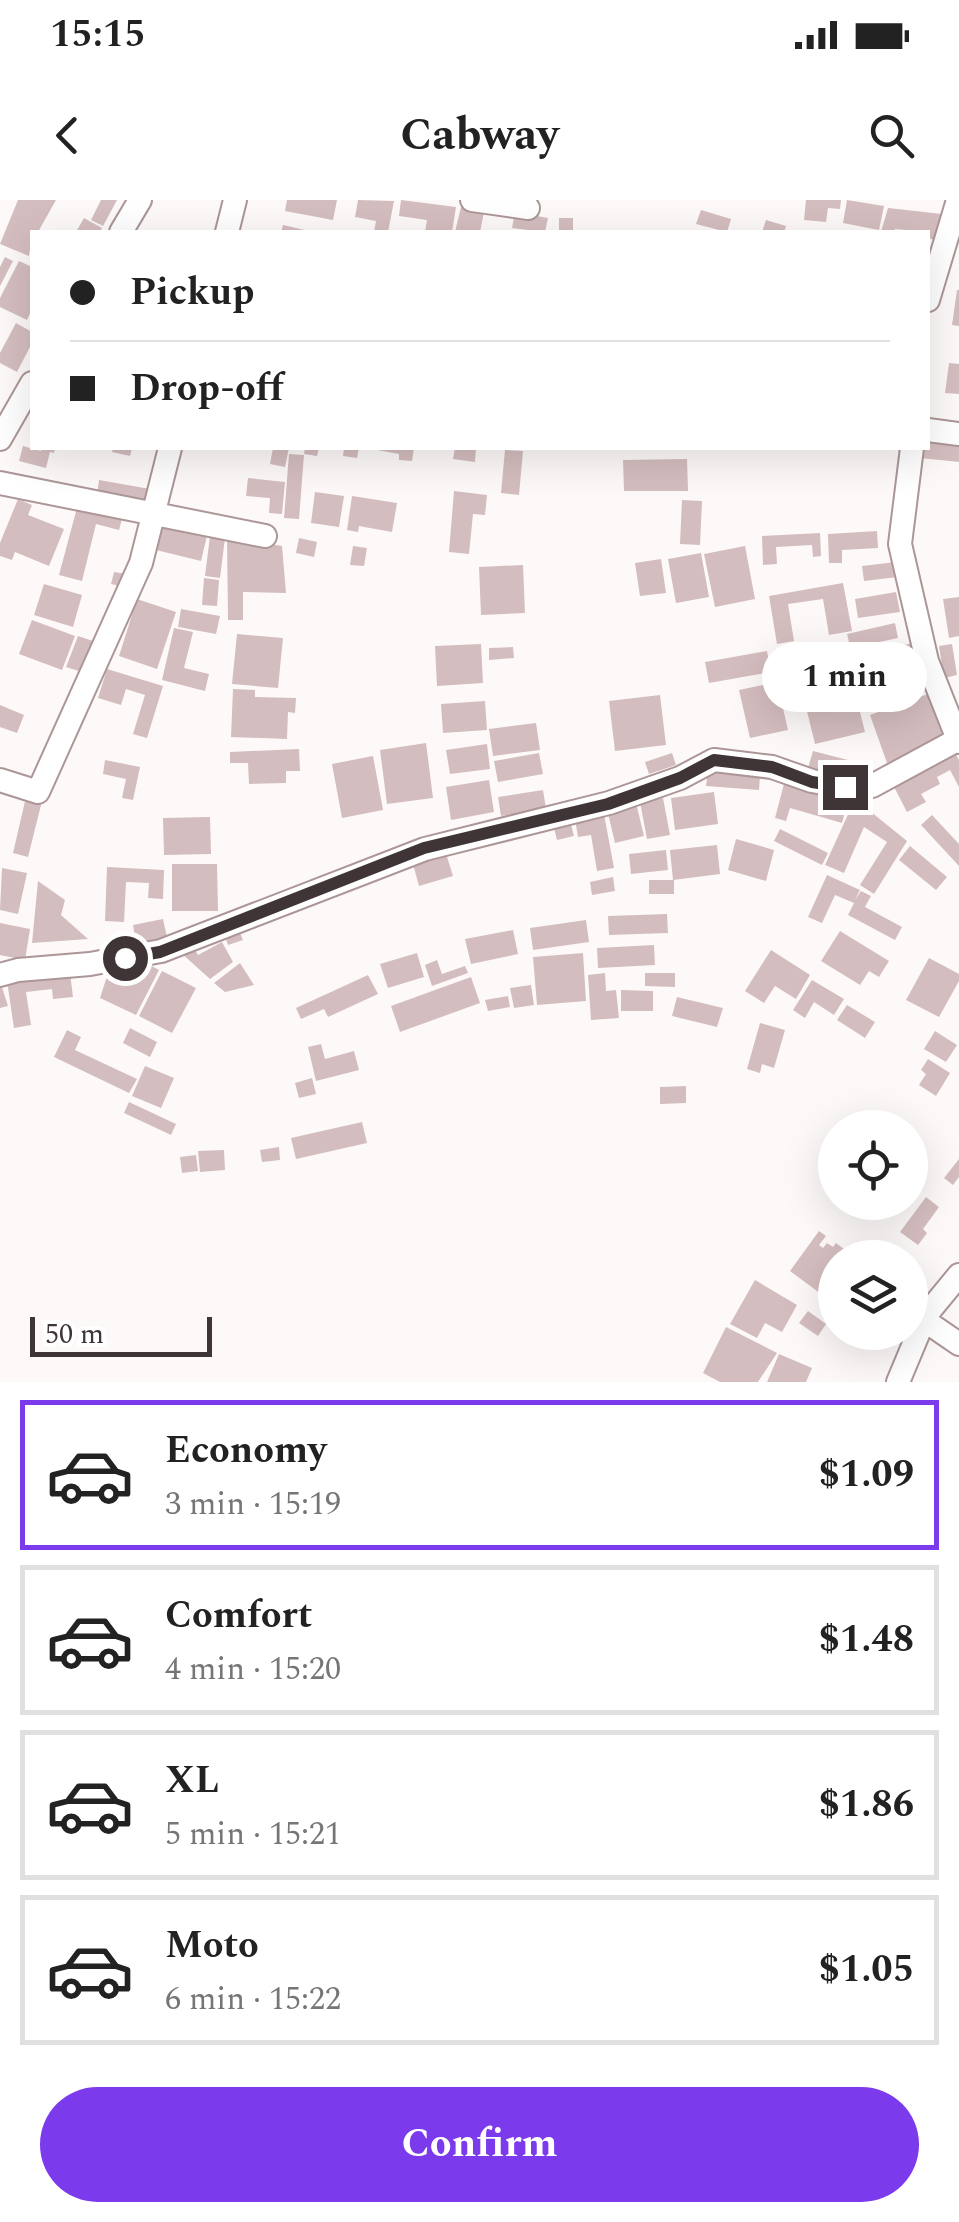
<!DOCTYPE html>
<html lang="en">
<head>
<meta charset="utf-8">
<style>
  body { margin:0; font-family:Spectral,serif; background:#f6f6f6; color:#222; height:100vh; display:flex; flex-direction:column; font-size:38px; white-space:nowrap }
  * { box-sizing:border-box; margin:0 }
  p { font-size:32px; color:#767676 }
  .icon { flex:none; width:55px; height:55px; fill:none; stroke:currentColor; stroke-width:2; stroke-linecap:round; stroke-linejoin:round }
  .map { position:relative; height:1182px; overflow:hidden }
  .drawer { display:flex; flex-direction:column; background:#fff; flex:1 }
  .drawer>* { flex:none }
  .hud { position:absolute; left:30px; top:30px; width:900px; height:220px; border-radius:0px; box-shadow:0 10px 40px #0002; display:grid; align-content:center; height:220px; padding:0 40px; background:#fff }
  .tools { position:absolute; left:818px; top:910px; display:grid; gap:20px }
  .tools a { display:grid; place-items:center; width:110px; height:110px; border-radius:50%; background:#fff; box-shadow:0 10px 40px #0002; font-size:50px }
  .scale { position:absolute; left:30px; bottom:25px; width:182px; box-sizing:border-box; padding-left:10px; border:5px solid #3f3536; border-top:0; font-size:28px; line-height:35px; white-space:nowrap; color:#3f3536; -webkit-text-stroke:8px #fff; paint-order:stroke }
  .end { position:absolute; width:45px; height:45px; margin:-22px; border:12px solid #3f3536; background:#fff; box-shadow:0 0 0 5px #fff }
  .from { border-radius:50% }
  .bubble { position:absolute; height:70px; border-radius:35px; background:#fff; box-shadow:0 10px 40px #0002; font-size:32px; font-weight:700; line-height:70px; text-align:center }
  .hud b { display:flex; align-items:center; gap:35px; height:95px; font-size:38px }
  .hud b+b { border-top:2px solid #e0e0e0 }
  .hud i { width:25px; height:25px; background:#222 }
  ul { padding:18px 0 0; list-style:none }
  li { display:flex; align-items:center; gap:30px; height:150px; margin:0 20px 15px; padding:0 20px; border:5px solid #e0e0e0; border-radius:0px }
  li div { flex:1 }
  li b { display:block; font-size:38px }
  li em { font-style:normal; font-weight:700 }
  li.on { border-color:#7c3aed }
  li>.icon { width:90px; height:90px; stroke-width:1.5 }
  .cta { display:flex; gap:20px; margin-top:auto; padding:20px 40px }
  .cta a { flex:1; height:115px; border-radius:60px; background:#7c3aed; color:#fff; font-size:40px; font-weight:700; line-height:115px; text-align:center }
  .status { display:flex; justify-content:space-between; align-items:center; height:70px; padding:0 50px; background:#fff; direction:ltr }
  .status svg { height:28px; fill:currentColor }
  header { display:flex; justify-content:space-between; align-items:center; height:130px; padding:0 40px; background:#fff; font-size:45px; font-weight:700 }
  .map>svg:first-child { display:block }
  .building { fill:#d4bdbe }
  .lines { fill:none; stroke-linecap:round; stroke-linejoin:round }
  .street-casing { stroke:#ac9697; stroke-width:26 }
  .street { stroke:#fff; stroke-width:22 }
  .route { stroke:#3f3536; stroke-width:12 }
</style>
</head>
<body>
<div class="status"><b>15:15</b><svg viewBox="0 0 49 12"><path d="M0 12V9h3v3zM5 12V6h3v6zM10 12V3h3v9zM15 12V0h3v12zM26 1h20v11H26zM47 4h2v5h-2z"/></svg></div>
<header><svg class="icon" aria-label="back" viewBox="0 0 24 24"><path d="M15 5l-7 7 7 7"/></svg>Cabway<svg class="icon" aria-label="search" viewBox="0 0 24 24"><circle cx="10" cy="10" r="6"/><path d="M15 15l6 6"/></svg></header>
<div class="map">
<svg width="959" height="1182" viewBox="0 0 959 1182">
  <rect width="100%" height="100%" fill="#fef9f9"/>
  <path class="building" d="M18,0H56L38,32H32L29,56L0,44Z
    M101,0H117L103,26L91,20Z
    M287,0H337L333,20L285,11Z
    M358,0L394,1L388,32H374L376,21L355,17Z
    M401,0L456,7L452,32H425L427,20L399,16Z
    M806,0H841L840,9L828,8L826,22L804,20Z
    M847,0L884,6L879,30L843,23Z
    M461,7L484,12L480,32H455Z
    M888,8L942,14L934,40L928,38V32L895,29L894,32H881Z
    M701,10L731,19L727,32L696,24Z
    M515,12L548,18L545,32L512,28Z
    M84,18L102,28L100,32H76Z
    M559,18H573V32H559Z
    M766,20L786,26L784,32H762Z
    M283,25L309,31V32H281Z
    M5,57L13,61L0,86V67Z
    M19,61L32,67V109L27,120L0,107V98Z
    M957,90H959V126L952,125Z
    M16,123L32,132V143L17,172L0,163V153Z
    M949,163L959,164V194L945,193Z
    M928,239L959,242V262L920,258L921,248H928Z
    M23,246L41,251V248H55L54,253L50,252L46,268L19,261Z
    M113,248H132L130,256L112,252Z
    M273,248H289L285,267L270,264Z
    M305,248H319L317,256L304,254Z
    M344,248H359L357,258L343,256Z
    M367,248H414L412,261L399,260V254Z
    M455,248H476L475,262L453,259Z
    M505,250L523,251L519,295L501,293Z
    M289,254L304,255L299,319L284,318Z
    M687,259L688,291H624L623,260Z
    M248,278L285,282L282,314L269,313L270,298L246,296Z
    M99,280L150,289L147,305L97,296Z
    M454,291L487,295L485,315L473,314L469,354L449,352Z
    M315,292L344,296L339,327L311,323Z
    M352,296L397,303L392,332L359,326L358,332L347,330Z
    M18,299L32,305L28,315L64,329L49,366L15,352L12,360L0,356V343Z
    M682,300L702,301L700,345L680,344Z
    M78,304L123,315L119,330L96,324L82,381L59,375Z
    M158,324L207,336L201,361L152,349Z
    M877,331L878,348L842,350V363H829L828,334Z
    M820,333L821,356L813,357L812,345L776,347L777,364L763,365L762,336Z
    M210,336L225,338L220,378L205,376Z
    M227,336L282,346L286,393L243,392V420H228Z
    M299,338L317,342L314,357L296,353Z
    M353,346L367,348L364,366L350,365Z
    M745,346L755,399L715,407L704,354Z
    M701,353L709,397L676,403L668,359Z
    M661,359L666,393L640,396L635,363Z
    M896,362L898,377L864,381L862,366Z
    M523,365L525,413L481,415L479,367Z
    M114,372L127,374L124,387L111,384Z
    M204,378L219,380L217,406L202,405Z
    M843,383L852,431L829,435L823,399L788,404L794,441L777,444L769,396Z
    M44,384L82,395L73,427L34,415Z
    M896,392L900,412L858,418L855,399Z
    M959,397V436L949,438L943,399Z
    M137,399L176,412L157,469L119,456Z
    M181,409L220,416L216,434L178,427Z
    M32,420L75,436L62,470L19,454Z
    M895,423L898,438L865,445L868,459L854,462L847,434Z
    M174,428L193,432L184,468L209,474L205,491L162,480Z
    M237,434L283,438L278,488L232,484Z
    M78,436L96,442L85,473L66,467Z
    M918,442L920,469L908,472L912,493L868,501L861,465L897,458L894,447Z
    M481,444L483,483L437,486L435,446Z
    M952,444L957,475L944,478L939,446Z
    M513,447L514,458L489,460V448Z
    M767,451L771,472L709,483L705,462Z
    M856,463L862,488L847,491L845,485L817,491L813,473Z
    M107,469L163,486L147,538L133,534L145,495L126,489L121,505L98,498Z
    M777,482L788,530L750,538L739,490Z
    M233,489L255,490V497L296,498L295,513L288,512L287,539L231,537Z
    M928,494L945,542L887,563L870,515Z
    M660,495L666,545L615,551L609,501Z
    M856,496L865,532L815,544L806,507Z
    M485,501L487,530L443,533L441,504Z
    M0,505L24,515L17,533L0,527Z
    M536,523L540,550L493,556L489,529Z
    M426,543L433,598L387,604L380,550Z
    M487,544L490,569L450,574L446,550Z
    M299,549L300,571H286V583L249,584L248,563H230V552Z
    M954,550L959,560V587L950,570L937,577L940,584L921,594L926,602L907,612L892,583Z
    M813,551L848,560L843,577L808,568Z
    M539,553L543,574L498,582L494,561Z
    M672,553L676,565L649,574L645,562Z
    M373,556L383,610L342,618L332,564Z
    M105,560L140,567L133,600L122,598L126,579L103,574Z
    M708,571L760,575L759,590L706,586Z
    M489,580L494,612L451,620L446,587Z
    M785,580L849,598L842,623L790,608L786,621L775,618Z
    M543,590L546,609L501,616L498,597Z
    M714,592L718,624L675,630L671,598Z
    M26,597L42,601L28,657L13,653Z
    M663,598L670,635L647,639L640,602Z
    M855,599L907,641L874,694L860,685L887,642L864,627L844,673L825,665Z
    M636,603L644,636L615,643L607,609Z
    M604,614L614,668L597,671L591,635L578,637L575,619Z
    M932,615L959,644V666L921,625Z
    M210,617L211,654L164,655L163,618Z
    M570,621L574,636L557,640L553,624Z
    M780,629L828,653L822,665L774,641Z
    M736,639L774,650L766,681L728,670Z
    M717,645L720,674L673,680L670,650Z
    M910,646L947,677L936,690L899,660Z
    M444,647L453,676L419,686L411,657Z
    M666,650L668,670L631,674L629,654Z
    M172,664H217L218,711H172Z
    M107,667L164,670L163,699L148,698L149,683L126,682L124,722L105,721Z
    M2,668L27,673L18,714L0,710Z
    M827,675L860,690L855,700L861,691L871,696L865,707L902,727L895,740L848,715L854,703L835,695L822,723L808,717Z
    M613,677L615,691L592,695L590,682Z
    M649,680H674V694H649Z
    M38,681L65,700L61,715L88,739L32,743Z
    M667,714L668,733L609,735L608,716Z
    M163,719L167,737L136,743L133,725Z
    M586,720L589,742L533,750L530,728Z
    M0,723L30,729L25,760L0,755Z
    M238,728L243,740L228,745L224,733Z
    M513,730L518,754L471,764L465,739Z
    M840,731L889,761L879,777L869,771L860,785L821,761Z
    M222,742L233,762L210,779L180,752L193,746L198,755Z
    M654,745L655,765L598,768L597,748Z
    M771,750L810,775L796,799L775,786L764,803L745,791Z
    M417,753L424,777L388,788L380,764Z
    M583,753L586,801L537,805L533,757Z
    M929,758L959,774V781L939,817L906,800Z
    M437,760L442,774L465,766L468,773L432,786L425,765Z
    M240,763L254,785L225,792L214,783Z
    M148,764L159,770L136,815L100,798L110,767Z
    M162,771L196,788L172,833L139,816Z
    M70,773L73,797L53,799L52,789L26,792L31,825L14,828L7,781Z
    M605,773L606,791L616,790L619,818L591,820L588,775Z
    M645,773H675V787L645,786Z
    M368,775L378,794L328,817L324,809L301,819L296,808Z
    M471,777L480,803L400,832L391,806Z
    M812,780L844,799L834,815L814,802L805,818L793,810Z
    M0,781L8,806L0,808Z
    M531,785L534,805L514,808L510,788Z
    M621,790L653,791V811H621Z
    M508,796L510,807L488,811L485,800Z
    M677,797L723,808L717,827L672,816Z
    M847,805L875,822L865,838L837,820Z
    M760,823L785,830L774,868L762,864L760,873L747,869Z
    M130,828L157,842L150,857L123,843Z
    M67,830L81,837L75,850L137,879L129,893L54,857Z
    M935,831L957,845L946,862L924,849Z
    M321,844L325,859L354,851L359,870L316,881L308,847Z
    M928,859L950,873L936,896L919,885L926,874L921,870Z
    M145,866L174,878L161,908L132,896Z
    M312,878L316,894L299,898L295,883Z
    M686,886V903L660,904V887Z
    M129,902L176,924L171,935L124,913Z
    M362,922L367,943L296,959L291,938Z
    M279,947L280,960L262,962L260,950Z
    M224,950L225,970L200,972L198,951Z
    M196,955L198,971L182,973L180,957Z
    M959,959V977L953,985L944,978Z
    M926,997L939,1007L923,1029L927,1033L918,1045L900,1032Z
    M819,1031L826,1036L819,1045L823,1048L827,1043L833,1047L836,1043L856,1058H835V1075L821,1094L790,1071Z
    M755,1080L797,1105L782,1132L765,1123L757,1138L730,1124Z
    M808,1111L826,1124L818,1136L799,1123Z
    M726,1127L777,1153L758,1182H720L703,1173Z
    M779,1154L812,1168L806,1182H767Z"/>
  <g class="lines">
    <g class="street-casing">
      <path id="street" d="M472,0L528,8
        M121,32L140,0
        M227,32L235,0
        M928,100L958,0
        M928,230L959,234
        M0,239L32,183
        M912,248L900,344L927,461L959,542
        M0,283L265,336
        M0,580L38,592L141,363L170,248
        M0,775L18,770L90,764L161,751L425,649L609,603L680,578L714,560L772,567L812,581L845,587L872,586L959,539
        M924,1120L959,1144
        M898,1182L926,1115L959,1075"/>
    </g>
    <use href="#street" class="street"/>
  </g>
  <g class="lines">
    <path class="route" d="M125,758L160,752L424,648L608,604L680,578L714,560L772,567L812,582L845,587"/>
  </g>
</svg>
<div class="tools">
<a><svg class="icon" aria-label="locate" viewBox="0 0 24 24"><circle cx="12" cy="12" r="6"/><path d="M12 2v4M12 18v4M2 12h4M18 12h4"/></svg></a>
<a><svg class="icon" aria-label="layers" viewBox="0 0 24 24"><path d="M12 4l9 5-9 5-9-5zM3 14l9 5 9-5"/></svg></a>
</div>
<div class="scale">50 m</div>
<i class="end from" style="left:125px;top:758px"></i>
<i class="end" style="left:845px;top:587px"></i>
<div class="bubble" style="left:762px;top:442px;width:165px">1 min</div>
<div class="hud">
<b><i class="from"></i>Pickup</b>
<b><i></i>Drop-off</b>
</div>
</div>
<section class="drawer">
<ul>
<li class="on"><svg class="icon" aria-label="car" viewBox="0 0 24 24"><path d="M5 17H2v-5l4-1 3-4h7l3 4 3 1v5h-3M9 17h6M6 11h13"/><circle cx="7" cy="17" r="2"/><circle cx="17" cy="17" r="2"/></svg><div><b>Economy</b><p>3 min · 15:19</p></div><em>$1.09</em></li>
<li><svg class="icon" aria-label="car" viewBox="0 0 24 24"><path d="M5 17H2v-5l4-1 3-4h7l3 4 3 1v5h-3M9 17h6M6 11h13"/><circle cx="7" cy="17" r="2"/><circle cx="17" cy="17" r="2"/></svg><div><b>Comfort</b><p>4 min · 15:20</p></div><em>$1.48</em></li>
<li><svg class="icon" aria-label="car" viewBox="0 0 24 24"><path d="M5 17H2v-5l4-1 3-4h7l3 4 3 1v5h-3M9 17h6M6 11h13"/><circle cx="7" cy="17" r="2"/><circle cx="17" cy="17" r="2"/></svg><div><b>XL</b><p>5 min · 15:21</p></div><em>$1.86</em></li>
<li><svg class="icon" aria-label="car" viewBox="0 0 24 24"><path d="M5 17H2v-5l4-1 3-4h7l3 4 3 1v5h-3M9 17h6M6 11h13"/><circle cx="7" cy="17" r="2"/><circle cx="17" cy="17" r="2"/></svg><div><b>Moto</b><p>6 min · 15:22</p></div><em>$1.05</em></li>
</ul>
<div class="cta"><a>Confirm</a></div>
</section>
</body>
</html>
